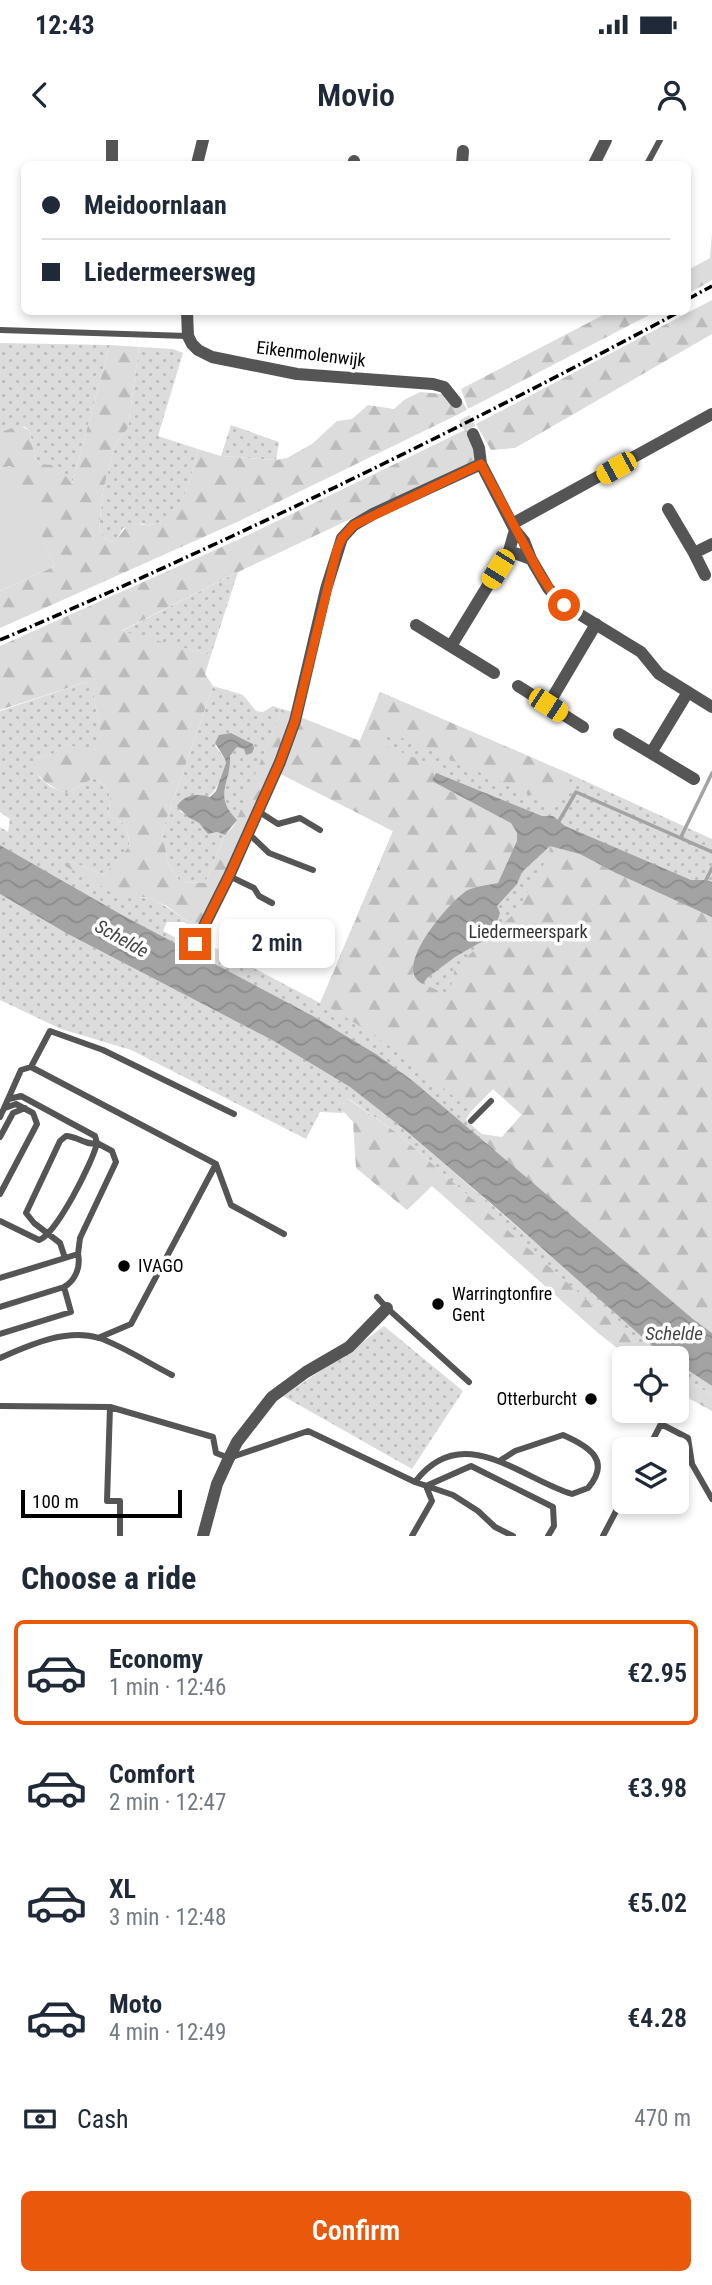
<!DOCTYPE html>
<html lang="en">
<head>
<meta charset="utf-8">
<style>
  body { margin:0; font-family:"Roboto Condensed",sans-serif; background:#f6f6f7; color:#1f2937; height:100vh; display:flex; flex-direction:column; font-size:26px; white-space:nowrap }
  * { box-sizing:border-box; margin:0 }
  p { font-size:23px; color:#747a83 }
  .icon { flex:none; width:38px; height:38px; fill:none; stroke:currentColor; stroke-width:2; stroke-linecap:round; stroke-linejoin:round }
  .map { position:relative; height:1396px; overflow:hidden }
  .drawer { display:flex; flex-direction:column; background:#fff; flex:1 }
  .drawer>* { flex:none }
  .top-card { position:absolute; left:21px; top:21px; width:670px; height:154px; border-radius:10px; box-shadow:0 4px 10px #0003; display:grid; align-content:center; height:154px; padding:0 21px; background:#fff }
  .controls { position:absolute; left:612px; top:1206px; display:grid; gap:14px }
  .controls a { display:grid; place-items:center; width:77px; height:77px; border-radius:10px; background:#fff; box-shadow:0 4px 10px #0003; font-size:35px }
  .scale { position:absolute; left:21px; bottom:18px; width:161px; box-sizing:border-box; padding-left:7px; border:4px solid #000; border-top:0; font-size:19px; line-height:24px; white-space:nowrap; color:#000; -webkit-text-stroke:5px #fff; paint-order:stroke }
  .end { position:absolute; width:32px; height:32px; margin:-16px; border:9px solid #ea580c; background:#fff; box-shadow:0 0 0 4px #fff }
  .from { border-radius:50% }
  .bubble { position:absolute; height:49px; border-radius:10px; background:#fff; box-shadow:0 4px 10px #0003; font-size:23px; font-weight:600; line-height:49px; text-align:center }
  .car { position:absolute; width:21px; height:42px; margin:-21px -10px; border-radius:9px; box-shadow:0 0 5px 2px #0007; background:linear-gradient(#f5c518 24%,#345 0 40%,#f5c518 0 76%,#345 0 86%,#f5c518 0) }
  .top-card b { display:flex; align-items:center; gap:24px; height:66px; font-size:26px }
  .top-card b+b { border-top:2px solid #e0e1e3 }
  .top-card i { width:18px; height:18px; background:#1f2937 }
  ul { padding:0; list-style:none }
  li { display:flex; align-items:center; gap:21px; height:105px; margin:0 14px 10px; padding:0 7px; border:4px solid transparent; border-radius:10px }
  li div { flex:1 }
  li b { display:block; font-size:26px }
  li em { font-style:normal; font-weight:600 }
  li.active { border-color:#ea580c }
  li>.icon { width:63px; height:63px; stroke-width:1.5 }
  h2 { padding:0 21px; font-size:32px; line-height:84px }
  .pay { display:flex; align-items:center; gap:18px; height:77px; padding:0 21px; font-size:26px }
  .pay p { margin-inline-start:auto }
  .action { display:flex; gap:14px; margin-top:auto; padding:14px 21px }
  .action a { flex:1; height:80px; border-radius:10px; background:#ea580c; color:#fff; font-size:28px; font-weight:600; line-height:80px; text-align:center }
  .status { display:flex; justify-content:space-between; align-items:center; height:49px; padding:0 35px; background:#fff; direction:ltr }
  .status svg { height:19px; fill:currentColor }
  header { display:flex; justify-content:space-between; align-items:center; height:91px; padding:0 21px; background:#fff; font-size:32px; font-weight:600 }
  .map>svg:first-child { display:block }
  .grass { fill:url(#grass-dots) }
  .forest { fill:url(#forest-firs) }
  .garden { fill:#dcdcdc }
  .water { fill:url(#water-waves) }
  .lines { fill:none; stroke-linecap:round; stroke-linejoin:round }
  .stream { stroke:#a3a3a3; stroke-width:3.5 }
  .street-tunnel { stroke:#d9d9d9; stroke-width:12; stroke-dasharray:12 6; stroke-linecap:butt }
  .lane { stroke:#555; stroke-width:6 }
  .street { stroke:#555; stroke-width:12 }
  .rail { stroke:#000; stroke-width:3.5; stroke-dasharray:10 3.5 2 3.5; stroke-linecap:butt }
  .route { stroke:#ea580c; stroke-width:9 }
  .poi-dot { fill:#000; stroke:#fff; stroke-width:2.5 }
  .labels { text-anchor:middle; stroke-width:7; stroke-linejoin:round; paint-order:stroke }
  .street-label { font-size:18px; fill:#000; stroke:#fff }
  .park-label { font-size:18px; fill:#333; stroke:#fff }
  .poi-label { font-size:18px; fill:#000; stroke:#fff; text-anchor:start }
  .water-label { font-size:19px; font-style:italic; fill:#444; stroke:#fff }
</style>
</head>
<body>
<div class="status"><b>12:43</b><svg viewBox="0 0 49 12"><path d="M0 12V9h3v3zM5 12V6h3v6zM10 12V3h3v9zM15 12V0h3v12zM26 1h20v11H26zM47 4h2v5h-2z"/></svg></div>
<header><svg class="icon" aria-label="back" viewBox="0 0 24 24"><path d="M15 5l-7 7 7 7"/></svg>Movio<svg class="icon" aria-label="person" viewBox="0 0 24 24"><circle cx="12" cy="8" r="4"/><path d="M4 21q1-7 8-7t8 7"/></svg></header>
<div class="map">
<svg width="712" height="1396" viewBox="0 0 712 1396">
  <defs>
    <pattern id="grass-dots" width="8" height="8" patternUnits="userSpaceOnUse" patternTransform="scale(1.75)"><rect width="8" height="8" fill="#dcdcdc"/><path d="M2 2h.1M6 6h.1" fill="none" stroke="#bbb" stroke-width="1.8" stroke-linecap="round"/></pattern>
    <pattern id="forest-firs" width="22" height="20" patternUnits="userSpaceOnUse" patternTransform="scale(1.75)"><rect width="22" height="20" fill="#dcdcdc"/><path d="M5 1l3.5 6h-7zM16 11l3.5 6h-7z" fill="#bbb"/></pattern>
    <pattern id="water-waves" width="16" height="10" patternUnits="userSpaceOnUse" patternTransform="scale(1.75)"><rect width="16" height="10" fill="#a3a3a3"/><path d="M0 5q4-4 8 0t8 0" fill="none" stroke="#8b8b8b"/></pattern>
  </defs>
  <rect width="100%" height="100%" fill="#fff"/>
  <path class="grass" d="M0,203L110,205L72,344L56,325L40,324L35,319L30,291L25,287L0,293Z
    M139,207L173,209L183,213L158,296L198,309C191,336 185,379 150,385C143,386 147,383 139,384C134,384 128,387 123,388L117,399L110,401L103,397L99,389L103,351L115,304L128,288Z
    M231,285L279,302L276,320L221,316Z
    M238,432L211,515L120,492Z
    M86,542L92,545L101,595L94,613L66,604C57,613 49,616 36,618L39,637L51,647L66,653L94,638C111,647 112,658 108,675L126,685L130,707L104,735L69,721L66,726L137,757C159,758 177,774 195,787L183,782H167L163,791L200,810L204,802L320,863L393,691L279,633L302,578L360,601L380,552L572,635L712,699V1174L502,998L522,974L493,949L471,971L466,980L482,994L479,999L413,941L376,914L313,876L82,754L0,705V687L8,692L10,679L0,672V571Z
    M213,546L243,555L256,571L263,572L273,566L282,569L237,680C212,655 232,642 230,616L237,607L254,608L253,604L231,593L215,606L225,619L226,623C215,658 212,656 180,671L199,683L208,694L217,692L225,695L205,743L180,742L168,723L162,692Z
    M0,754L66,793L272,900L350,947L405,990L669,1218L650,1216L397,993L349,959L343,964V973L320,972L306,999L131,910L61,889L0,860Z
    M384,1186L463,1251L412,1329L283,1256L346,1214Z
    M677,1223L712,1246V1255L677,1235Z"/>
  <path class="forest" d="M712,92V140L688,154V130L710,118Z
    M712,160V194L515,308L491,310L476,284Z
    M609,172H655L468,269L461,249Z
    M110,205L139,207L128,288L115,304L103,351L99,389L103,397L110,401L117,399L129,383C136,383 145,386 151,385C185,377 191,336 198,309L221,316L276,320L287,318L312,304L337,281L352,279L368,265L394,269L404,260L420,252L442,254L451,258L459,274L237,382L0,488V451L55,426L10,326L0,329V293C10,288 20,284 30,291L35,319L40,324L57,325L72,344Z
    M467,289L478,319L238,432L121,491L211,515L205,534L213,546L162,692L168,723L180,742L205,743L225,695L233,687L239,674L282,569L293,572L278,617L202,781L195,787L167,766L144,757L122,758L65,726L69,721L104,735L130,706L126,685L108,675C112,658 111,647 94,638L66,653C51,647 41,641 33,627L36,618C49,616 57,613 66,604L94,612L101,595L92,546L86,542L0,570V506L244,397Z
    M380,552L572,635L556,666L384,590L380,603L441,629L432,642L511,683L517,693L514,709L498,743L468,750L444,771L412,835L416,841L449,855L455,828L516,772L549,715L550,706L580,714L616,733L712,777V1193L693,1179L479,999L482,994L502,997L522,975L493,949L471,971C423,930 376,893 321,863L393,691L279,633L302,578L360,601Z
    M348,959L397,993L653,1218H630L598,1193L432,1046L407,1070L356,1028L353,982L342,970L343,964Z
    M677,1235L712,1255V1271L677,1252Z"/>
  <path class="garden" d="M11,326L55,426L0,451V329Z"/>
  <path class="water" d="M231,593L253,604L254,608L252,613L246,615L244,609L237,607L230,616C232,642 212,655 237,680L225,695L217,692L208,694L199,683L188,677L177,666C185,654 197,653 210,657L216,651L226,623L225,619L215,603L219,595Z
    M436,633L542,676H553L565,686L691,740H706L712,742V777L616,733L580,714L550,706L522,732L517,744L497,766L500,773L495,788L488,798L455,817L427,838L423,844C390,829 449,763 466,751C475,746 489,745 498,743L517,701V693L511,683L432,641Z
    M0,705L122,775L313,876L376,914L413,941L693,1179L712,1193V1246L677,1223V1218H669L658,1211L509,1079L405,990L350,947L272,900L66,793L0,754Z"/>
  <g class="lines">
    <path class="stream" d="M559,681L576,652L712,712
      M681,697L712,633
      M706,740L712,728"/>
    <path class="street-tunnel" d="M456,262L473,294"/>
    <path class="lane" d="M647,24L660,0
      M0,190L187,196
      M258,671L278,684L300,678L320,690
      M248,693L269,713L313,730
      M229,736L254,748L259,756L272,763
      M31,927L50,891L103,910L234,974
      M0,977L21,930L31,927L216,1024
      M471,981L491,961
      M0,997L13,973L25,968
      M0,1054L37,984L33,973L16,964L5,968
      M0,1081L39,1100C55,1096 93,1022 97,1003L95,996L21,956L9,959
      M0,1138L78,1114L80,1098L116,1022L112,1011L97,1003C86,1006 77,996 66,996L60,1001L26,1073L34,1083L60,1103L65,1118
      M64,1147C75,1141 81,1127 78,1114
      M377,1157L387,1168L469,1242
      M0,1167L64,1147L71,1172L0,1194
      M98,1198L131,1184L216,1024L231,1065L284,1094
      M0,1218C30,1205 66,1188 99,1198C121,1205 150,1224 172,1235
      M0,1266L110,1267L213,1297L216,1313L229,1318L308,1291L415,1342L453,1355L478,1371L495,1387L513,1396
      M110,1267L107,1361H120V1396
      M648,1309L661,1284L688,1298L692,1324L712,1359
      M415,1342C462,1280 520,1338 572,1354L588,1348C612,1320 588,1306 563,1295L515,1311L501,1320
      M426,1346L471,1326L553,1367L554,1386L548,1396
      M412,1396L432,1361L426,1346
      M603,1396L625,1354"/>
    <path class="street" d="M112,24V0
      M197,24L203,0
      M353,24L354,21
      M462,24L463,11
      M594,24L606,0
      M187,172L188,196L192,204L198,210L212,217L297,234L433,244L444,247L456,262
      M473,294L479,308L481,324L515,390L509,411L531,419L548,448L561,463L641,512L659,534L712,567
      M668,369L694,413L712,404
      M512,384L712,274
      M515,390L524,401L531,419
      M694,413L705,435
      M416,485L494,533
      M451,506L509,411
      M518,546L583,587
      M688,552L651,613L694,639
      M548,565L596,484
      M619,594L651,613
      M195,804L229,736L280,622L295,581L326,449L342,398L354,385L373,374L481,324
      M203,1396L217,1344L229,1318L237,1302L272,1257L306,1232L349,1207L387,1168"/>
    <path class="rail" d="M688,159L712,146
      M0,500C231,401 457,291 679,172"/>
  </g>
  <g class="lines">
    <path class="route" d="M195,804L229,736L280,622L295,581L337,410L342,398L354,385L481,324L540,434L555,457L564,465"/>
  </g>
  <g class="poi-dot">
    <circle cx="124" cy="1126" r="7"/>
    <circle cx="438" cy="1164" r="7"/>
    <circle cx="591" cy="1259" r="7"/>
  </g>
  <g class="labels">
    <g class="street-label">
      <text transform="translate(311 214) rotate(7)" y="6">Eikenmolenwijk</text>
    </g>
    <g class="park-label">
      <text x="528" y="798">Liedermeerspark</text>
    </g>
    <g class="poi-label">
      <text x="138" y="1132">IVAGO</text>
      <text x="452" y="1160">Warringtonfire<tspan x="452" dy="21">Gent</tspan></text>
      <text x="577" y="1265" text-anchor="end">Otterburcht</text>
    </g>
    <g class="water-label">
      <text transform="translate(122 798) rotate(29)" y="7">Schelde</text>
      <text x="674" y="1200">Schelde</text>
    </g>
  </g>
</svg>
<div class="controls">
<a><svg class="icon" aria-label="locate" viewBox="0 0 24 24"><circle cx="12" cy="12" r="6"/><path d="M12 2v4M12 18v4M2 12h4M18 12h4"/></svg></a>
<a><svg class="icon" aria-label="layers" viewBox="0 0 24 24"><path d="M12 4l9 5-9 5-9-5zM3 14l9 5 9-5"/></svg></a>
</div>
<div class="scale">100 m</div>
<i class="end from" style="left:564px;top:465px"></i>
<i class="end" style="left:195px;top:804px"></i>
<div class="bubble" style="left:219px;top:779px;width:116px">2 min</div>
<i class="car" style="left:616px;top:328px;rotate:241deg"></i>
<i class="car" style="left:498px;top:429px;rotate:212deg"></i>
<i class="car" style="left:548px;top:565px;rotate:123deg"></i>
<div class="top-card">
<b><i class="from"></i>Meidoornlaan</b>
<b><i></i>Liedermeersweg</b>
</div>
</div>
<section class="drawer">
<h2>Choose a ride</h2>
<ul>
<li class="active"><svg class="icon" aria-label="car" viewBox="0 0 24 24"><path d="M5 17H2v-5l4-1 3-4h7l3 4 3 1v5h-3M9 17h6M6 11h13"/><circle cx="7" cy="17" r="2"/><circle cx="17" cy="17" r="2"/></svg><div><b>Economy</b><p>1 min · 12:46</p></div><em>€2.95</em></li>
<li><svg class="icon" aria-label="car" viewBox="0 0 24 24"><path d="M5 17H2v-5l4-1 3-4h7l3 4 3 1v5h-3M9 17h6M6 11h13"/><circle cx="7" cy="17" r="2"/><circle cx="17" cy="17" r="2"/></svg><div><b>Comfort</b><p>2 min · 12:47</p></div><em>€3.98</em></li>
<li><svg class="icon" aria-label="car" viewBox="0 0 24 24"><path d="M5 17H2v-5l4-1 3-4h7l3 4 3 1v5h-3M9 17h6M6 11h13"/><circle cx="7" cy="17" r="2"/><circle cx="17" cy="17" r="2"/></svg><div><b>XL</b><p>3 min · 12:48</p></div><em>€5.02</em></li>
<li><svg class="icon" aria-label="car" viewBox="0 0 24 24"><path d="M5 17H2v-5l4-1 3-4h7l3 4 3 1v5h-3M9 17h6M6 11h13"/><circle cx="7" cy="17" r="2"/><circle cx="17" cy="17" r="2"/></svg><div><b>Moto</b><p>4 min · 12:49</p></div><em>€4.28</em></li>
</ul>
<div class="pay"><svg class="icon" aria-label="cash" viewBox="0 0 24 24"><path d="M3 7h18v10H3z"/><circle cx="12" cy="12" r="2"/></svg>Cash<p>470 m</p></div>
<div class="action"><a>Confirm</a></div>
</section>
</body>
</html>
